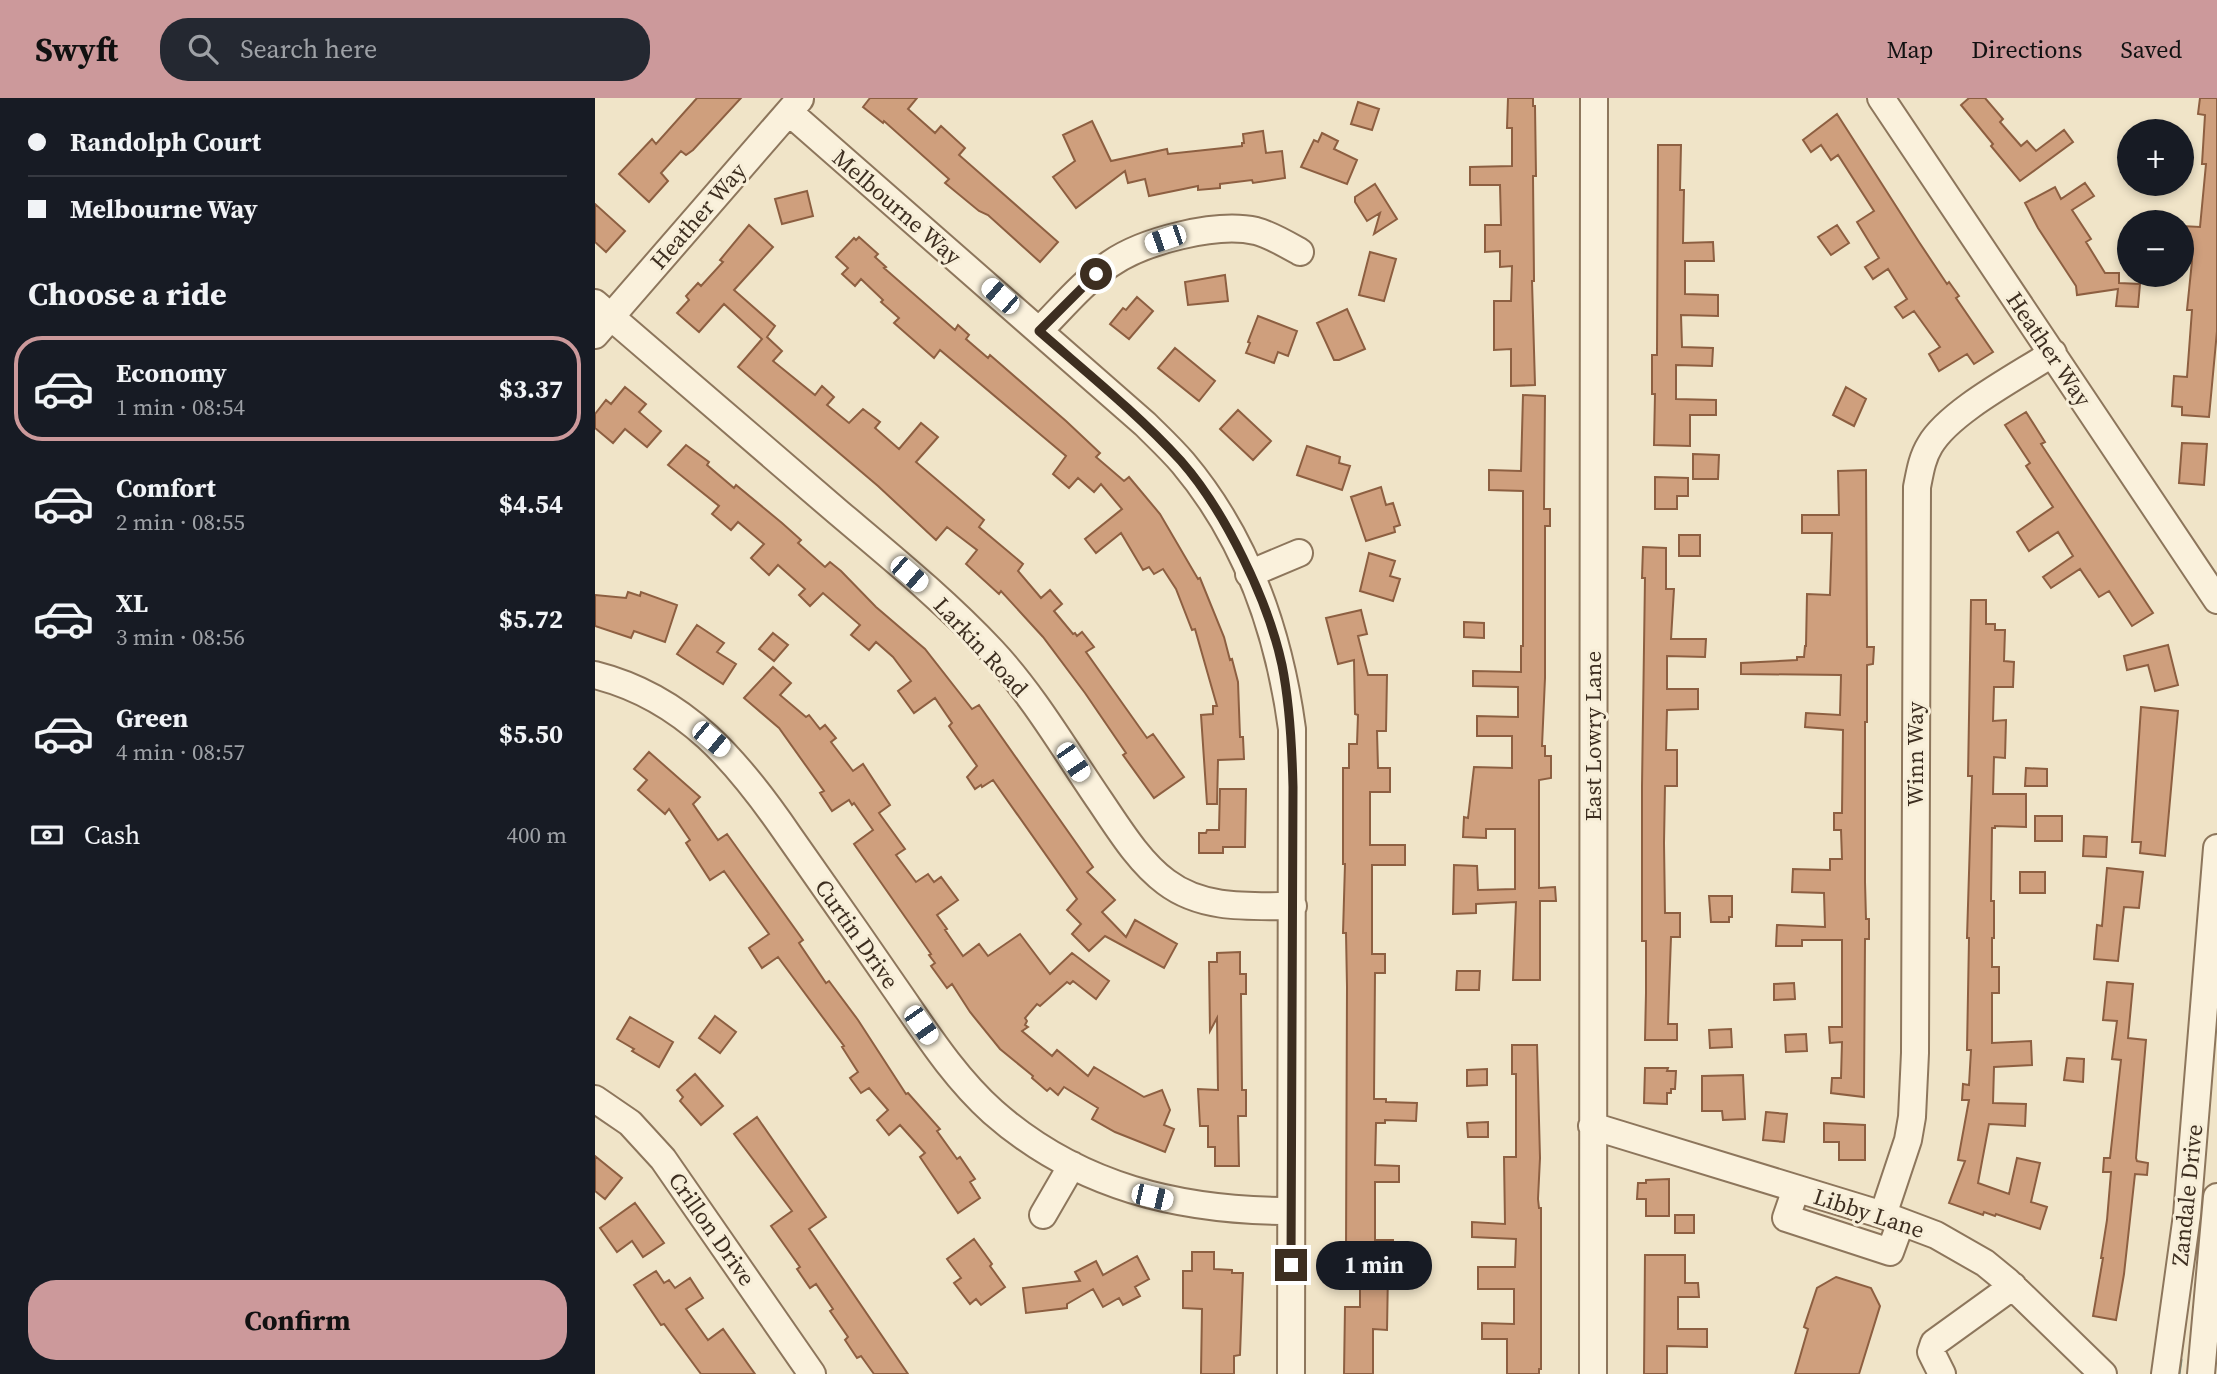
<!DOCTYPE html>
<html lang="en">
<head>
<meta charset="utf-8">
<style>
  body { margin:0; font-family:"Source Serif 4",serif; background:#242831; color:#f1f3f6; height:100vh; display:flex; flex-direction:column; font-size:26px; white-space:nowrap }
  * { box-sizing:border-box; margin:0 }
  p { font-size:23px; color:#9ea1a6 }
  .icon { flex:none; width:38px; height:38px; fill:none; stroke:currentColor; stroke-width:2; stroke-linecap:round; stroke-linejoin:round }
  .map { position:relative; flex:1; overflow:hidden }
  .drawer { display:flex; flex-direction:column; background:#171b24; width:595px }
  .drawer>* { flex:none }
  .banner { display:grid; align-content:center; height:154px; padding:0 28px; background:#171b24 }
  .buttons { position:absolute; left:1522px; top:21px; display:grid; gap:14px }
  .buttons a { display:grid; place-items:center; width:77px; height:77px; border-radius:50%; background:#171b24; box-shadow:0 4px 10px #0003; font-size:35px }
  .end { position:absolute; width:32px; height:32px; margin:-16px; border:9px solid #3d2e20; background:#fff; box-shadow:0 0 0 4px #fff }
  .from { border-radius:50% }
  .bubble { position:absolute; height:49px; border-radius:24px; background:#171b24; box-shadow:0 4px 10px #0003; font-size:23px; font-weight:700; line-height:49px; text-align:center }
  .car { position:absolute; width:21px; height:42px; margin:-21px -10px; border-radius:9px; box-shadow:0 0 5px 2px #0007; background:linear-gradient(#fff 24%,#345 0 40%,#fff 0 76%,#345 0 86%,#fff 0) }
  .banner b { display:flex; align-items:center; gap:24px; height:66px; font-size:26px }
  .banner b+b { border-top:2px solid #363941 }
  .banner i { width:18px; height:18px; background:#f1f3f6 }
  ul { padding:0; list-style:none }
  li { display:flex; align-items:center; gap:21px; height:105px; margin:0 14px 10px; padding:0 14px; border:4px solid transparent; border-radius:28px }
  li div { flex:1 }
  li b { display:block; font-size:26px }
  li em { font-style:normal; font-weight:700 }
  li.selected { border-color:#cc999b }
  li>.icon { width:63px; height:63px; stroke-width:1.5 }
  h2 { padding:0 28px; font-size:32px; line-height:84px }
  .pay { display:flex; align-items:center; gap:18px; height:77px; padding:0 28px; font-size:26px }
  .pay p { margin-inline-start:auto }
  .primary-button { display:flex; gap:14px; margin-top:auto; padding:14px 28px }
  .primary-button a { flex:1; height:80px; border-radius:28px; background:#cc999b; color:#111; font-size:28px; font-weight:700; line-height:80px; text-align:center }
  header { display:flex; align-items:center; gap:42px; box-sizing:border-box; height:98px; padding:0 35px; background:#cc999b; color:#111 }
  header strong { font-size:33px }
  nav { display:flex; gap:38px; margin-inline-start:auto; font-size:24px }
  .search { width:490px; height:63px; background:#242831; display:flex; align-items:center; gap:18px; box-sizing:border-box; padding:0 24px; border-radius:28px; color:#9ea1a6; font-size:26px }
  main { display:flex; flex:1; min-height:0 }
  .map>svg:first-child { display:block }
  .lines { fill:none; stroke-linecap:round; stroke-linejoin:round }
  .stream { stroke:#6f938a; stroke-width:5 }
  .building { fill:#cf9f7d; stroke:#8d5f41; stroke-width:2 }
  .minor-casing { stroke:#8d765c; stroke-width:30 }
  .minor { stroke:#faf1dc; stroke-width:26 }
  .route { stroke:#3d2e20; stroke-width:9 }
  .labels { text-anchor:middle; stroke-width:6; stroke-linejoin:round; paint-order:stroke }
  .street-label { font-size:23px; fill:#3d2e20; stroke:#f7eed8 }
</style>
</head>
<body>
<header>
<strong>Swyft</strong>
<div class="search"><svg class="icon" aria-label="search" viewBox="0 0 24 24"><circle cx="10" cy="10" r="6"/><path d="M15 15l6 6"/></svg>Search here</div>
<nav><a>Map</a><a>Directions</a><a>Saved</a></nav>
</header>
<main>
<section class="drawer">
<div class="banner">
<b><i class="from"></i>Randolph Court</b>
<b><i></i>Melbourne Way</b>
</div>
<h2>Choose a ride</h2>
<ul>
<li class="selected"><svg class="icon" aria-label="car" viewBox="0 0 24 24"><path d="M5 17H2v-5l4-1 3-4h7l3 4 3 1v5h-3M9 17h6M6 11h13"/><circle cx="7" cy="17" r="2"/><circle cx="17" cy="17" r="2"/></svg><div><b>Economy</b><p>1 min · 08:54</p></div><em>$3.37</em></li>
<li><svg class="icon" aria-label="car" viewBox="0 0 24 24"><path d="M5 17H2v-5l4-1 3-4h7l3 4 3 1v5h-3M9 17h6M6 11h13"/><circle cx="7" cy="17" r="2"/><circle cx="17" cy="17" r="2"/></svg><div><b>Comfort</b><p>2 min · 08:55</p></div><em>$4.54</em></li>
<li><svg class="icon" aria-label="car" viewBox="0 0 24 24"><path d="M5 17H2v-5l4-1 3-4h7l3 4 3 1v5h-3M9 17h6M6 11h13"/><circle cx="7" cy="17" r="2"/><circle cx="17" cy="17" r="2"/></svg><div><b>XL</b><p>3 min · 08:56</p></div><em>$5.72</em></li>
<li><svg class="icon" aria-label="car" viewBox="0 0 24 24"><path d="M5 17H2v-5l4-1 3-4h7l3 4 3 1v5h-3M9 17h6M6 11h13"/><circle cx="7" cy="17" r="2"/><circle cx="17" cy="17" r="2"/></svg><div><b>Green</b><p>4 min · 08:57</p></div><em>$5.50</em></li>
</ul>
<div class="pay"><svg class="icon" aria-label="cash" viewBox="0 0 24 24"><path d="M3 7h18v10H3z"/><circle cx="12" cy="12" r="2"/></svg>Cash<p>400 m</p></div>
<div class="primary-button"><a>Confirm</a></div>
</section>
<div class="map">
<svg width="1622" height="1276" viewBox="0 0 1622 1276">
  <rect width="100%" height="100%" fill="#f0e4c8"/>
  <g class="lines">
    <path class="stream" d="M1583,1276L1585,1262"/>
  </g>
  <path class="building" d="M102,0H146L98,52L91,57L86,53L66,75L73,83L54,104L24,76L57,41L61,46Z
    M275,0H322L313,11L340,35L346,28L370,50L364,57L463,144L445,164L393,117L384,113L350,85L354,81L289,23L288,25L268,9Z
    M913,0H938V8H940L941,78H938L939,183H937L940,287L916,288V251L899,252V203H916L917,168L905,169V153L890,154V127H906L905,87H875V69L917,68V30H912Z
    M1374,0H1390L1408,21L1405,24L1426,48L1432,43L1441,53L1469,32L1478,44L1425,83L1396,48L1398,46L1366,7Z
    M1605,0H1622V233L1614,319L1587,317V309L1577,308L1579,278L1592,279L1597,212H1592L1597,163L1596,154L1587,153V128L1605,129L1611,66H1607L1610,17L1603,16Z
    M763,4L784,11L777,32L756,26Z
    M1242,16L1324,144L1352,186L1354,184L1364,198L1361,200L1398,254L1379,266L1372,256L1344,273L1334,256L1345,249L1319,213L1308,220L1300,209L1312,201L1293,171L1278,181L1270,169L1284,160L1262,124L1279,113L1243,57L1236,62L1226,47L1216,54L1208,42Z
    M497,23L516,63L572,51L573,56L647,48V45H649L648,36L668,33L671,55L687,53L690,80L658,85L657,82L625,86V90L603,92V88L554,98L550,81L533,85L530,73L481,110L458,79L480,63L468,37Z
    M727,35L743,43L739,51L762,62L752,86L706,69L719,42L723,44Z
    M1063,47H1086L1085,92H1089L1088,145L1118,144L1119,163H1090V196L1123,197V218L1086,217L1087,249L1118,250L1117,268L1081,267V301L1121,302V317H1095V348L1059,347L1060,296H1057V257H1062Z
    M1490,85L1499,98L1477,112L1496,141L1491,144L1510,175H1524V185L1545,186L1543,209L1521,208L1523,191L1482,197L1481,188L1443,130L1430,105L1460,89L1466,101Z
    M780,86L802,121L779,136L785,115L772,123L760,104V99Z
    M212,93L218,118L187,126L180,101Z
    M0,106L30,133L11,154L0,144Z
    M154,127L178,149L139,192L180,228L172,239L187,253L178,263L220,297L227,288L239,299L232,307L254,325L268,311L285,324L280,330L304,351L326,325L343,339L321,364L389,422L384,429L428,466L423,473L446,500L455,492L467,506L459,513L478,536L480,535L482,538L487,534L499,549L491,554L552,640L558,636L589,679L559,700L528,657L531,655L490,595L448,539L406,493L404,496L371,466L382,452L352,429L341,442L283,388L143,269L167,241L129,206L104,234L82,215L94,202L91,198L103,185L106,188L128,164L125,162Z
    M1242,127L1254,145L1236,157L1223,139Z
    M264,139L283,156L280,159L291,169L289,170L360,232L363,227L374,237L371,241L393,260L395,257L471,323L505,355L501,359L529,383L534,379L565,416L603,481L605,480L629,539L635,562L637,561L643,584L645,639H648L649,661L623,662L622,706H612L606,617L618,616V608H622L600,531L597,532L581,491L568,471L559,476L554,469L548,472L526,435L501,455L490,441L527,411L506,386L499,394L483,380L474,390L458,376L471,358L345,252L339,260L299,225L304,220L286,204L288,202L266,181L260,188L247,176L253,170L241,159L259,140L261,142Z
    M775,154L801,161L789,203L764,197Z
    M630,177L633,203L593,207L590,184Z
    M542,199L558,213L534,241L515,226L528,210L531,212Z
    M752,211L770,251L744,262H739L722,225Z
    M663,218L702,233L693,258L683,254L679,265L651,255L655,245L653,244Z
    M580,250L620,283L604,303L563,270Z
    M30,289L51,306L44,314L66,333L52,349L30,331L18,345L0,330V316L11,302L16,306Z
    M1251,289L1271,301L1259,328L1238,317Z
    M928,297L950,298L949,411H955V428H950V580L947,648H950V658H956V680L944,682V790L960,789L961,803H945V882H918L921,804L881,806V815L858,816L859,767L882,768L883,792L920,791V731H891V740L868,739L869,719L873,720L879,669L917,670V638H882V618L923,619V589L878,588V573L926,574V548H928V393L894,392V372L926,373Z
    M643,312L676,343L658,362L625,331Z
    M1431,314L1450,344L1446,346L1558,515L1537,528L1514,493L1504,499L1485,471L1456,490L1448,479L1478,458L1463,434L1434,453L1422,434L1458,409L1431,368L1435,365L1410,327Z
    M1587,345L1612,346L1609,387L1584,385Z
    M91,347L114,364L112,367L139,390L141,387L187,425L206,442L203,445L230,469L235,464L246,473L281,509L330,551L377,611L384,607L498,769L492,774L520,802L507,814L531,839L540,822L582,846L569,870L510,838L494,853L477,836L486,826L472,812L482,801L398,682L387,689L386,687L380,691L372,679L382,668L354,628L357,625L340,600L319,615L303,593L316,583L298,559L281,544L274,552L256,537L265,527L228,495L215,508L204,497L210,491L183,467L174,477L156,460L169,446L143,424L136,432L117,416L124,408L73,367Z
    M712,348L745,359L744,365L755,368L747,392L702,377Z
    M1098,356L1124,357L1123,381H1098Z
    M1271,372L1272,549H1279L1278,566L1272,567V624H1270V784L1271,821H1274V841H1270L1269,999L1236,995L1237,980H1246L1247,944L1235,945L1234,929H1247V842H1207V848H1181L1182,827L1230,829L1229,795L1197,794L1198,771L1235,772V761H1247L1246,732H1239V715H1247L1248,632L1210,629L1211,615L1245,617L1246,577L1146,576V565L1202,562V559H1209L1210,548H1211L1212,496L1235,497L1237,435H1207V417H1244L1243,373Z
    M1060,379L1093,380V398H1082V411H1060Z
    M786,389L791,407L798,405L805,427L799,429L800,434L771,443L756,399Z
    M1084,437H1105V458H1084Z
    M1048,449L1071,450V491H1079L1076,541H1111L1110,559L1072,558V591H1103V611L1072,612L1071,652H1082V688H1070L1069,745L1070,815H1085V839H1076L1074,894L1073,926H1082V942H1050L1051,895V843H1047V688L1050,480H1047Z
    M774,455L800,463L795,478L805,481L798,503L765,493Z
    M33,494L45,498L46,494L82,507L70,544L39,533L36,540L0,528V497L31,500Z
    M1376,502H1391V526H1400V532H1410L1409,563L1419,564L1418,589H1399L1398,623L1411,622L1410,660L1399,659L1398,696H1431V729L1400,728V730H1397L1396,803H1399V840H1397V869H1404V895H1397V945L1436,943L1437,967L1399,969L1398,1005L1431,1006L1430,1028L1394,1026L1383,1085L1414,1096L1422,1060L1445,1065L1436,1104L1452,1109L1445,1131L1401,1116L1400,1118L1389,1114L1388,1117L1354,1105L1370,1063L1363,1062L1374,1002H1367L1368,986L1374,987L1376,952H1372L1374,840H1372L1377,678H1373Z
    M766,512L772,536L763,538L773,577H792L791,633H782L783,670H795V694H775V747H810V767H777V856H790V875H780L779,1001H791V1004L822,1005L821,1023L790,1022V1025H781L780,1067L804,1068V1084H780V1142H798V1173H793L792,1232L778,1231V1276H749L750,1209H765V1167H752L751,1157L752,889L751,835H748L750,766H748V670H754V646H762L763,617L760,616L759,562L743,566L731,520Z
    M869,524L889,525V540L869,539Z
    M102,527L129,545L122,554L141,566L128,586L82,556Z
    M178,535L193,547L179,563L164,551Z
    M1573,547L1583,587L1560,593L1553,567L1532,572L1529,558Z
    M178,569L196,585L185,597L211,619L214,617L225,631L230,627L241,640L236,644L258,673L268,666L295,707L284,715L310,751L301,757L321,784L333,776L339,784L346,779L363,802L342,817L352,831L350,832L368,858L384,846L393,858L425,836L455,876L477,855L514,883L501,901L478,883L475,886L472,884L445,908L442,906L430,920L432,923L430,927L433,929L427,933L457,958L462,952L493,978L499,969L549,999L567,992L575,1012L569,1027L579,1031L570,1054L520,1034L497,1021L503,1010L469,989L463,997L455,990L452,993L437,980L438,978L405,951L375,914L357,886L352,890L336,868L340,865L334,857L336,856L259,746L278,732L259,705L257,707L254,702L237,713L225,695L229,693L184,630L149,600Z
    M1546,609L1583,613L1570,758L1545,755L1546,744H1537Z
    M54,654L105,699L98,706L123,742L132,736L208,842L204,845L231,885L234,883L263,922L311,996L313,995L345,1031L342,1033L362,1061L365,1059L380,1081L375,1084L385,1100L363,1115L325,1059L330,1055L305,1027L294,1037L282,1022L293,1012L274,990L266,995L255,980L263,974L247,949L249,948L183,859L167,870L154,850L174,836L129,773L115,782L91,745L95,742L74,711L70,716L43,692L52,682L39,671Z
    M1431,670L1452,671V688H1430Z
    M625,691H651L650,749H628V755H604V735H611L612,732H624Z
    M1440,718H1467V743H1440Z
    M1489,738L1512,739L1511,759L1488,758Z
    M1512,770L1548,774L1544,810L1529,809L1523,863L1499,861L1502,827L1507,828Z
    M1425,774H1450V795H1425Z
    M1114,798H1137V819H1134V824H1116Z
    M645,854V876H651V896H646L647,992H651V1018H643L644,1068H620V1049H613V1028H605L603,991L623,992L622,920L615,933L614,864H622V855Z
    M862,873H885L884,892H861Z
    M1512,884L1538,886L1533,940L1551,942L1541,1060L1542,1063L1553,1065L1552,1077L1540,1076L1529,1176L1521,1222L1498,1218L1508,1160H1506L1512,1122L1516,1074H1508L1509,1060H1515L1526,962L1517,961L1522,923L1508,922Z
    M1199,885L1200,901L1179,902V886Z
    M120,918L141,934L125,955L104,940Z
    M35,919L78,944L64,969L37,953L39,951L22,941Z
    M1136,931L1137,949L1115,950L1114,932Z
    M1211,936L1212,953L1191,954L1190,937Z
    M917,947H942L945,1060L943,1101L944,1110H946V1271H944V1276H912V1241H887V1225L919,1226V1191H883V1169H920L921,1141L877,1139V1124L910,1126L909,1059H921V976H917Z
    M1472,960L1489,961L1488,984L1469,982Z
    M1050,970H1073L1072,973H1081L1080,991H1076V995H1072V1006L1049,1005Z
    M892,971V987L872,988V972Z
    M100,976L128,1008L106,1027L85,1003L88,999L82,992Z
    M1148,977L1150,1021L1128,1022L1127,1013H1107V978Z
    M1171,1014L1192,1016L1189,1044L1168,1042Z
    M162,1019L231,1119L214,1131L313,1276H279L266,1258L262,1260L250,1242L253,1239L235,1213L238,1211L221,1186L215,1190L202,1171L205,1169L176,1128L197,1113L139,1036Z
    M893,1024V1039H873L872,1025Z
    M1229,1025L1270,1027V1062H1244V1044H1229Z
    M0,1058L27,1080L10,1101L0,1093Z
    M1074,1081V1118H1051V1101H1042L1043,1085H1051V1082Z
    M40,1105L69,1145L48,1159L37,1143L22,1154L5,1130Z
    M1080,1117H1099V1135H1080Z
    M379,1141L397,1166L395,1168L410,1189L386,1207L381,1201L375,1206L359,1185L366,1180L352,1161Z
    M597,1154H619V1171L637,1172V1175H648L645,1257L639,1258V1276H606L607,1211L588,1210V1173H597Z
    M1050,1157H1090V1185H1103L1104,1199H1083V1231H1112V1249L1072,1248V1276H1049Z
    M542,1158L554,1181L540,1189L545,1198L528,1207L524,1200L508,1209L498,1191L472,1206V1210L431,1215L428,1190L485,1183L480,1174L501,1163L508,1177Z
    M61,1173L69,1185L74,1182L80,1190L95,1180L108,1200L91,1211L113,1242L128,1231L160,1276H106L69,1226L66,1227L39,1187Z
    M1241,1179L1276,1190L1285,1208L1264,1276H1200L1213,1231L1209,1229L1222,1190Z"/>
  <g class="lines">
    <g class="minor-casing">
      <path id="minor" d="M1286,0L1622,502
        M194,14L550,326C563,339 576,351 588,365C651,440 684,535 697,631L696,1276
        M0,205C81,275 163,345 244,415C296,459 350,503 397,553C439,598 470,652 505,703C524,731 544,764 571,784C608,812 655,808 698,808
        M444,233C467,210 488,184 515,166C548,143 621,124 661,133C676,137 691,146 705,154
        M0,237L205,1
        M654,476L704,455
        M0,577C91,600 144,665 194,738C230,789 265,839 300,890C330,933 358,978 398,1014C483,1089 585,1113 696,1113
        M0,1001L35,1025L68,1061L217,1276
        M997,1028L1288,1117L1341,1137L1390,1165L1412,1183L1508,1276
        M1201,1091L1191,1120L1295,1154L1306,1124
        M448,1117L477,1067
        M1288,1117L1313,1042L1317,1019L1320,955L1322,389C1325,374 1327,360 1335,347C1355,313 1423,278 1458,255
        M998,1276L999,0
        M1347,1276L1336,1254L1339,1245L1418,1188
        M1570,1276L1592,1117L1622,750
        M1606,1276L1622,1099"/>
    </g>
    <use href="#minor" class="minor"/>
  </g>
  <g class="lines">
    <path class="route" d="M501,176L444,233C492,275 543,316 586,363C630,413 673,502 687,567C695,607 697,647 698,689L696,1167"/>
  </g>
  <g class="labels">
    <g class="street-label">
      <text transform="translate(302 109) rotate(41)" y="8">Melbourne Way</text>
      <text transform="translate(103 118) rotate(-49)" y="8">Heather Way</text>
      <text transform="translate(1454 251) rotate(56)" y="8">Heather Way</text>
      <text transform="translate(386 549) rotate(47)" y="8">Larkin Road</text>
      <text transform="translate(998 638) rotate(-90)" y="8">East Lowry Lane</text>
      <text transform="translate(1320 656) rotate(-90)" y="8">Winn Way</text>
      <text transform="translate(262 836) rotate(55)" y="8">Curtin Drive</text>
      <text transform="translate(1592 1097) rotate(-84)" y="8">Zandale Drive</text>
      <text transform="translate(1274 1115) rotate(18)" y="8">Libby Lane</text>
      <text transform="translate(117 1131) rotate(55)" y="8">Crillon Drive</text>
    </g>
  </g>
</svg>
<div class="buttons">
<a>+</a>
<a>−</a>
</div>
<i class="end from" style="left:501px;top:176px"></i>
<i class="end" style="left:696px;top:1167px"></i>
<div class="bubble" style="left:721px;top:1143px;width:116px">1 min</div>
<i class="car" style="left:570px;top:141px;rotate:251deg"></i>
<i class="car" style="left:405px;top:198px;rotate:311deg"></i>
<i class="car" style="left:314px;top:476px;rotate:131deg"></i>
<i class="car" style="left:116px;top:641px;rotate:130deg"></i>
<i class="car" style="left:478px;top:664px;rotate:146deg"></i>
<i class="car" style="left:326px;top:927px;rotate:145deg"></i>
<i class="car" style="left:557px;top:1099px;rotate:103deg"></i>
</div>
</main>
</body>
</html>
